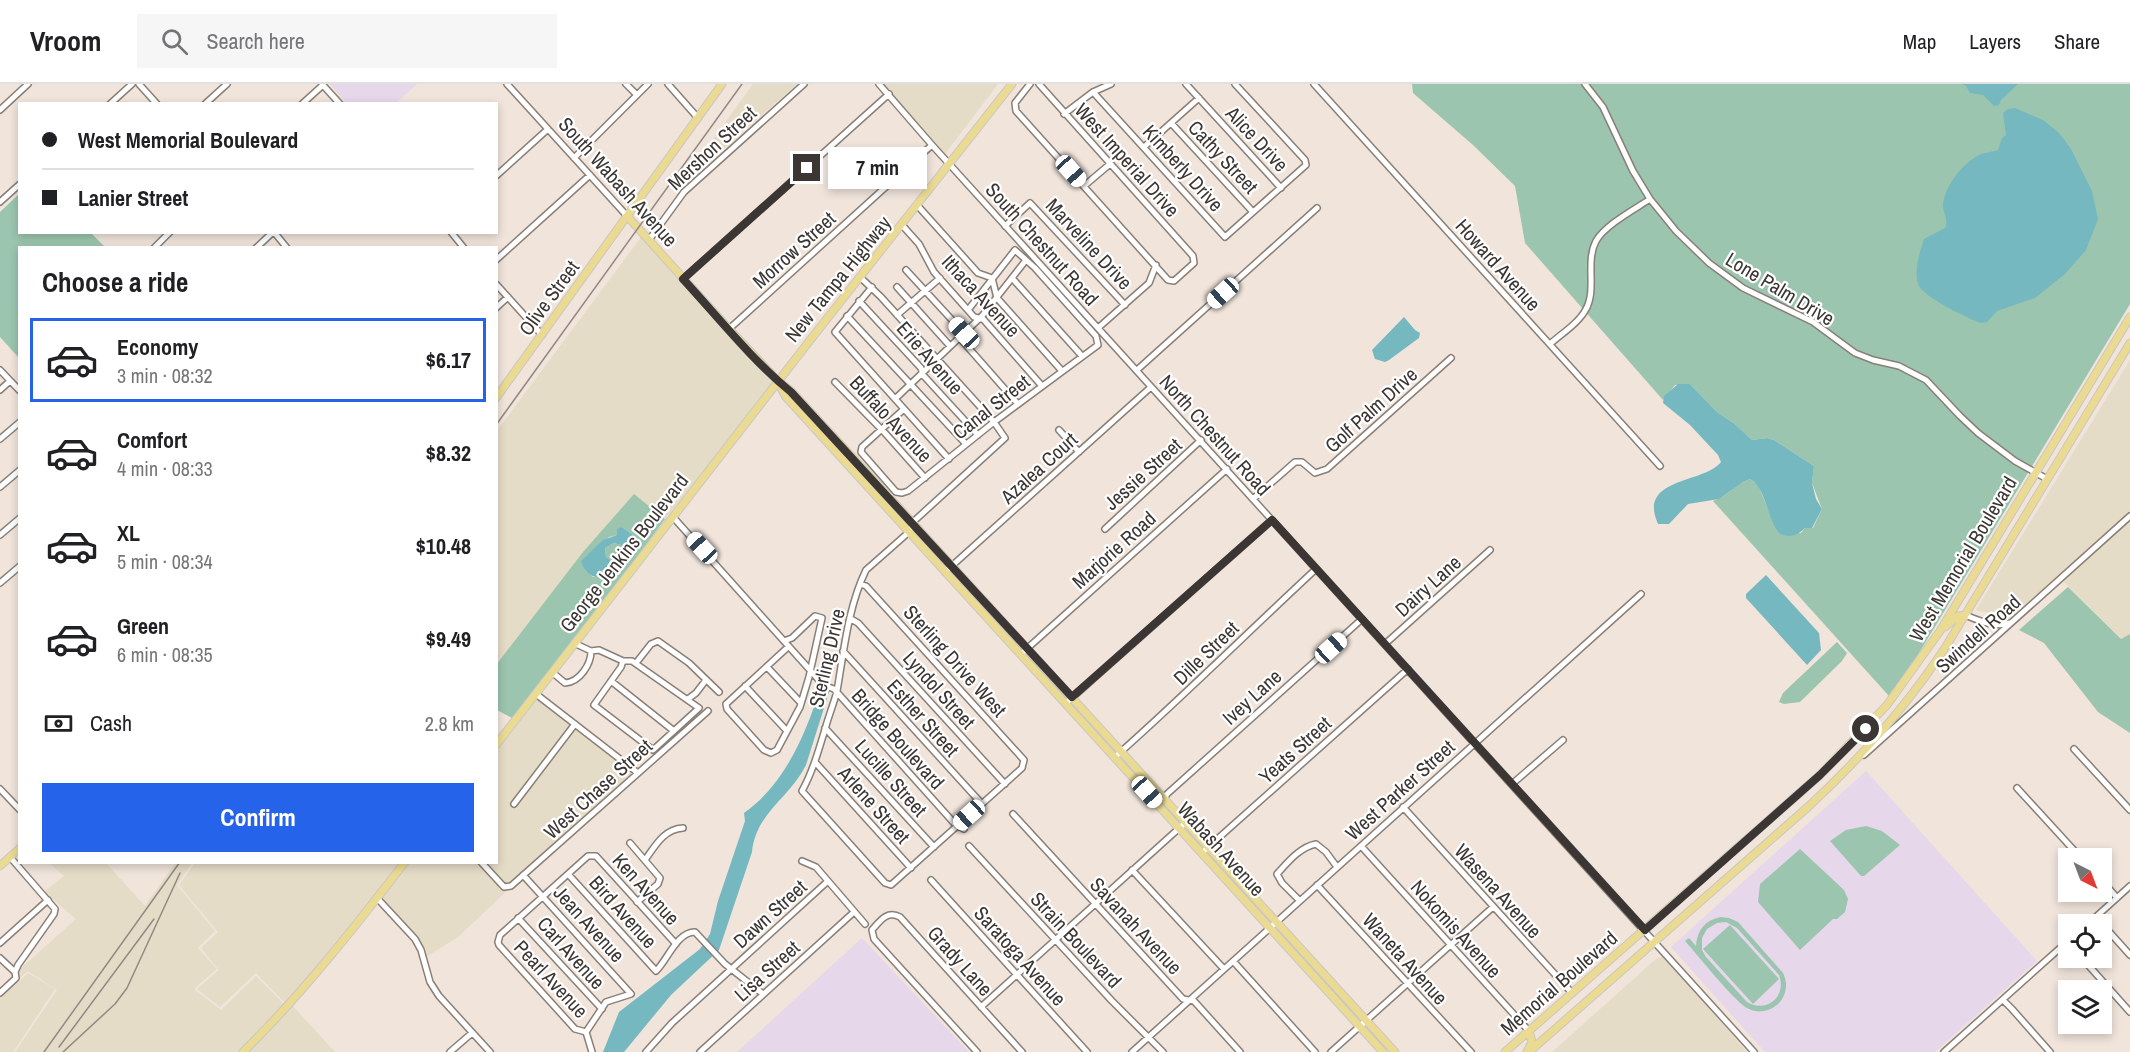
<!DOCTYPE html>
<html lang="en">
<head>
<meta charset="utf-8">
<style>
  body { margin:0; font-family:"Archivo Narrow",sans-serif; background:#f6f6f6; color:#202124; height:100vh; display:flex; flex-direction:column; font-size:22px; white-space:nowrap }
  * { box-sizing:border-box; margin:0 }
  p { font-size:20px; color:#757577 }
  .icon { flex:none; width:33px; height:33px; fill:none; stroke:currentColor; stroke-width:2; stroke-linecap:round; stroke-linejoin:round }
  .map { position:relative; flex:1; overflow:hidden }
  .drawer { position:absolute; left:18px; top:162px; width:480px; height:618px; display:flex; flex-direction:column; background:#fff; border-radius:0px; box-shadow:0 3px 9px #0003 }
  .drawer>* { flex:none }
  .banner { position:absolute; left:18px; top:18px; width:480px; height:132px; border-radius:0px; box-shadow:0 3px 9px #0003; display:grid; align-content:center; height:132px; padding:0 24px; background:#fff }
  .needle { width:39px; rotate:138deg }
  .controls { position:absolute; left:2058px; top:764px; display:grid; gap:12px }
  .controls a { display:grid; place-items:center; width:54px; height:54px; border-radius:0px; background:#fff; box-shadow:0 3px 9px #0003; font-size:30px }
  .end { position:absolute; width:27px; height:27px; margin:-14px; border:8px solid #3b3633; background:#fff; box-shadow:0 0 0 3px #fff }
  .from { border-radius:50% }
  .bubble { position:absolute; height:42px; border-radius:0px; background:#fff; box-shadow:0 3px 9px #0003; font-size:20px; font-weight:700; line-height:42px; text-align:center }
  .car { position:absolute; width:18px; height:36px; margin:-18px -9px; border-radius:8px; box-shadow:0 0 4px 2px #0007; background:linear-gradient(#fff 24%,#345 0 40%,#fff 0 76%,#345 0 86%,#fff 0) }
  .banner b { display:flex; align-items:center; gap:21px; height:57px; font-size:22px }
  .banner b+b { border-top:2px solid #e0e0e0 }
  .banner i { width:15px; height:15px; background:#202124 }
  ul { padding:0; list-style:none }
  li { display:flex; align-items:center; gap:18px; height:84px; margin:0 12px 9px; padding:0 12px; border:3px solid transparent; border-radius:0px }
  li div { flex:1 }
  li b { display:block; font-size:22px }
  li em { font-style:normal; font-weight:700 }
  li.active { border-color:#2563eb }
  li>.icon { width:54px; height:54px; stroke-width:1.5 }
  h2 { padding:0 24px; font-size:27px; line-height:72px }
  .pay { display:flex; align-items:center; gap:15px; height:66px; padding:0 24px; font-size:22px }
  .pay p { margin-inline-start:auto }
  .cta { display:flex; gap:12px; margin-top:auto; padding:12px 24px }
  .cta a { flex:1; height:69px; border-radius:0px; background:#2563eb; color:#fff; font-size:24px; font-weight:700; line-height:69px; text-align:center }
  header { display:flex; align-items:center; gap:36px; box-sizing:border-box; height:84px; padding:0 30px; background:#fff; border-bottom:2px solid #e0e0e0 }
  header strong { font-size:28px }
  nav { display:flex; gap:33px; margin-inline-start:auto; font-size:21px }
  .search { width:420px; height:54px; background:#f6f6f6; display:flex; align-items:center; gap:15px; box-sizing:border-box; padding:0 21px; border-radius:0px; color:#757577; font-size:22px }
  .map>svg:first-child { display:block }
  .industrial { fill:#e5dcc7 }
  .education { fill:#e6d7ea }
  .green { fill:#9bc5ae; fill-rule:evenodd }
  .water { fill:#76b8c0 }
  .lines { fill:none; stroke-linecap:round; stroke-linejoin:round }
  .minor-casing { stroke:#897f76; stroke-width:8 }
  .major-casing { stroke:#c8c7c6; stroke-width:9 }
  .minor { stroke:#fff; stroke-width:5 }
  .major { stroke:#ebdb92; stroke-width:7 }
  .rail { stroke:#918983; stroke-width:1.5 }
  .route { stroke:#3b3633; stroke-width:8 }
  .labels { text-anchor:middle; stroke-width:4.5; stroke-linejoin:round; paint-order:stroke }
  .street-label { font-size:20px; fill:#3b3633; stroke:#fff }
</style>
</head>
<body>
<header>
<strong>Vroom</strong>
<div class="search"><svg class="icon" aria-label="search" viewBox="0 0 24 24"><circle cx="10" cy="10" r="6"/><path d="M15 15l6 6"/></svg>Search here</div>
<nav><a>Map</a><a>Layers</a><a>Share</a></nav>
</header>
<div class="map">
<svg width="2130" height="968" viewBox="0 0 2130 968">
  <rect width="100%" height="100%" fill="#f0e4db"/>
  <path class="industrial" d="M753,0H797L708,78L700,73Z
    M883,0H998L945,70Z
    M642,152L775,297L665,435L634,411L583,468L497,581L496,348Z
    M2130,276V429L2010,537L2004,533L1976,526Z
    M2130,436V550L2121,555L2063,497Z
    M536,615L572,641L511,720L514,723L576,644L634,689L510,800L505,801L484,779L496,778L497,665Z
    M49,779H106L145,822L175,779H192L177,801L215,847L198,864L217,885L196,903L195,906L221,926L256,892L285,921L240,968H15L57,906L28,887L18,895L19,886L76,835L44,808L64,792Z
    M195,779H401L352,841L286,920L256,889L220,923L197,905L219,886L201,864L218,848L179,801Z
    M408,779H478L500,803L508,806L458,853L426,873L424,866L381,814Z
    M1663,872L1747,968H1552L1656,875Z
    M28,889L55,905L13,968H0V915Z
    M292,921L335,968H247Z"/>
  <path class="education" d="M330,0H417L396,19L347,20Z
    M1866,687L2037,877L1935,968H1765L1671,863Z
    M862,854L969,968H737Z"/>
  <path class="green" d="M1412,0H2130V220L1913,579L1889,612L1713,417C1728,412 1736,399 1750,395L1758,401L1777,446L1801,449L1805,444H1813L1822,425L1812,399L1814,382L1774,356L1767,354L1752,356L1735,340L1717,328L1690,300L1675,301L1663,316L1525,159L1515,102L1473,61L1413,9Z
    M19,110L20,148L91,149L105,163L20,164L19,274L0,253V128Z
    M634,410L665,435L589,537L512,634L497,626L496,581L583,468ZM622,443L633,451L621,461L614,459L605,464L606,473L616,480L607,487H600L597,493H593L585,486L609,453L617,451Z
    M2068,503L2121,555L2130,550V649L2098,628L2044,559L2019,546Z
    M1837,558L1847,569L1842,577L1800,618L1784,620L1779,618L1783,609Z
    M1866,742L1882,747L1900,761L1864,792H1861L1830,757L1846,746Z
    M1800,765L1844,806L1848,815L1845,828L1837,835H1833L1800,866L1758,818L1760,800Z
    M1721,833L1729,834L1738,838L1783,889C1788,899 1787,910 1779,919C1771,927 1759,930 1749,925C1735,919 1698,871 1685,857L1689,854L1696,862C1697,846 1705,836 1721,833ZM1726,838L1737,844L1779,891C1787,912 1767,930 1747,918L1706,873L1702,866V854L1707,845L1717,839Z
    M1730,841L1779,895L1753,920L1703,865Z"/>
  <path class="water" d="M1962,0H2018L2001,16L1999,21L1994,22L1983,11L1970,9L1966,2Z
    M2015,24L2043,36L2059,49L2071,65L2092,107L2098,135L2086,166L2065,190L2035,214L1997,227L1987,238L1981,239C1969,235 1925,214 1919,202C1913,189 1920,167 1924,155L1945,144C1949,135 1943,130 1943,121C1944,103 1963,79 1979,71C1985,68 1992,68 1998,66L2002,54L2006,51L2003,29L2008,25Z
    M1404,233L1415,246L1420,249L1419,254L1389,276L1385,278L1375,275L1372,266Z
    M1678,300H1690L1717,328L1735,340L1752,356L1767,354L1774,356L1814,382L1812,399L1816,415L1822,425L1812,444H1805C1798,451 1791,454 1780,450C1767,436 1766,403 1750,395L1743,398L1719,415L1688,420L1669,440H1658C1637,393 1704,400 1721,378L1718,371L1690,341L1663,319L1664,312Z
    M622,443L633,451L634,454L625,467L621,461L614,459L605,464L606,473L619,482L614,489L603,486L597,493C589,493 583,484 581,477L603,456L617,451V445Z
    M1766,491L1819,549L1821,566L1807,581L1746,514V510Z
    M821,602L829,608L806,681C790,714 756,728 752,768L719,866L671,911L624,968H603L619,928L700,865L710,850L718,817L745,737L744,729C786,699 806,649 821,602Z"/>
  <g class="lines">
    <g class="minor-casing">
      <path id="minor" d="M139,0L157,20
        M322,0L340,20
        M507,0L628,133
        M626,0L637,11
        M668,0L698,34
        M879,0L932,61L1754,968
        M1030,0L1015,19L1016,27L1168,196L1174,197L1194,179L1193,172L1039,0
        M1186,0L1281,104
        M1314,0L1660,382
        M1585,0L1603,23L1633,87L1650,115L1676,147L1709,179L1743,204L1813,238L1855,269L1873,276L1899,282L1926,296L1960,332L1978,349L2015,377L2047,395
        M1093,8L1225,153L1306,81L1305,76L1235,0
        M110,20L132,0
        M205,20L227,0
        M302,20L323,1
        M0,26L28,0
        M1064,30L1093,8L1111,0
        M1171,39L1253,128
        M1144,63L1199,14
        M574,74L648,0
        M496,92L548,45
        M1084,102L1110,80
        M0,118L20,100
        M917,121L978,189L992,194L997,214L1062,287
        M902,141L919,160L934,188L974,233L983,235L1042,302
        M1005,142L1030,119L1125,221
        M274,148L287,164
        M451,148L464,164
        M649,156L684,108L804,0
        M154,164L170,148
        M256,164L273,148
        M496,176L590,91
        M906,186L964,249
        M860,193L881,213L994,338L1005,354L913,438L909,448L866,486C848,523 844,567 837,607C834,619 829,631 826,642C819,665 813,687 802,707L885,799L891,801L1022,684L1024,676L866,502L860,500
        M1012,194L1082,272
        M683,195L889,10
        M496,200L542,251
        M872,203L835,248L949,375
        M897,203L950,262
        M859,217L921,284L923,291L978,351
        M496,224L508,213
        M897,231L940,194
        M847,232L966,360
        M1098,244L1149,199L1156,181
        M729,245L932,61
        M959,253L1018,320
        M1550,260C1561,250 1579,239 1586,225C1597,205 1585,178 1596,157C1605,141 1635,125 1650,115
        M0,286L20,307
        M1137,286L1317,124
        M835,298L885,349L925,394
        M0,306L10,297
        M895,315L982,232L1026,176
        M904,325L862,363L861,368L896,408L902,409L908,407L994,338L1098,261L1096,252L1035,184L1015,166L968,226
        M1059,346L1079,368
        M0,355L20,338
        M0,403L20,386
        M1253,415L1295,378H1302L1315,389L1327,385L1451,274
        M673,433L818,595L823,601L834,605L954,739L964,745
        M1105,445L1201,356
        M0,451L20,434
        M945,488L1151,303
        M0,499L20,482
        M1965,531C1980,537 1994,544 2010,539
        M851,535L858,539L1005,700
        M784,557L792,554L815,532L822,534L809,593L800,623L777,666L771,669L764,666L727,625L726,620L788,563
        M576,560L591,567L599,566L623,577H632L699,624L653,666L594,621L621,583L623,577
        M1385,560L1490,466
        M843,567L982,720
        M1021,570L1227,385
        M636,579L651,560L658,557L689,579L719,608
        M767,583L801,619
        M553,589L565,599C580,598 591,580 591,567
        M611,597L674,647
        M745,602L787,647
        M536,610L638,689
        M688,615L696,609L706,596
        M1066,619L1272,436
        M825,644L934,763
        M2074,665L2130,726
        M1864,671L2130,432
        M1115,673C1184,612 1249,547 1316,485
        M815,678L911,784
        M1512,700L1563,656
        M2017,704L2081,774
        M0,705L20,726
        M1164,715L1167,710L1362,535
        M514,720L575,640
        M1403,723L1572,909
        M1013,730L1183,915L1194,917L1240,968
        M630,759L660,794L658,800L637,818
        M969,762L1112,917L1163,968
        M1361,762L1529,947
        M1205,766L1408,585
        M645,776C655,762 664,745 683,744
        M802,777L816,783L865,840
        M481,778L504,803L511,802L708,627
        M1132,786L1224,885
        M568,790L656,887C668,875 677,848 695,848L725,880L763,910
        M523,791L631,910L606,918L586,948L592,968
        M931,796L1087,968
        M2102,796L2117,814
        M1317,801L1471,968
        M377,814L415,855L421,866L430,898L439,912L490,968
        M1300,817L1282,799L1277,790C1288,778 1300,763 1316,760L1326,768L1337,783
        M2096,833L2130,871
        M518,834L602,925
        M2088,840L2130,802
        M0,859L48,816
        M2081,873L2130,928
        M0,874L15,888
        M1233,877L1315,968
        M0,909L16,894L15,888L18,881L54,830L55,825L10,773
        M2003,916L2012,925L2050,968
        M981,923L1186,738
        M586,948L575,945L499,861L498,858L500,851L588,772H596L676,860
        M450,968L472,949
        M646,968L672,939L828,797
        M700,968L854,828
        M977,968L874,855L872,846C880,837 887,826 900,833L1022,968
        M1132,968L1641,510
        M1331,968L1493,823
        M1944,968L2068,857"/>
    </g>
    <g class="major-casing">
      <path id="major" d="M628,133L729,245L778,297L791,307L868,390L1395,968
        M779,300L786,313L1383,968
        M496,314L722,0
        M1945,543L1958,532L1965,531
        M496,661L811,255L1012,0
        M0,782L20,764
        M243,968C303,909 354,844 405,778
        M1505,968L1820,691L1887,621L1940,547L2130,233
        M1527,968L1532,958L1529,947
        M1529,968L1808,723C1860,675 1906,623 1945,564L2130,259"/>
    </g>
    <use href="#minor" class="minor"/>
    <use href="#major" class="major"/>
    <path class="rail" d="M496,341L742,0
      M59,963L154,835
      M44,968L180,778
      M63,968L115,920L127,904L180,789"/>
  </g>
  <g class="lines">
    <path class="route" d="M807,84L683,195C718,233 751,275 791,308L1072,613L1272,436L1645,846L1820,691L1866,645"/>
  </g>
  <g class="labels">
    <g class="street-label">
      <text transform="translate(1257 55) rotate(47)" y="7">Alice Drive</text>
      <text transform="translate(712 64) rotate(-43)" y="7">Mershon Street</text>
      <text transform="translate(1223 73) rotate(47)" y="7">Cathy Street</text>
      <text transform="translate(1127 76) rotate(48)" y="7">West Imperial Drive</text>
      <text transform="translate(1183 84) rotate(48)" y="7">Kimberly Drive</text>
      <text transform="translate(618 98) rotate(48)" y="7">South Wabash Avenue</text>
      <text transform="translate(1042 160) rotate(48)" y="7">South Chestnut Road</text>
      <text transform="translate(1089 160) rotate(47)" y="7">Marveline Drive</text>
      <text transform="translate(794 166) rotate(-42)" y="7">Morrow Street</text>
      <text transform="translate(1498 181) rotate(48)" y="7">Howard Avenue</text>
      <text transform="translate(838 195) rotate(-51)" y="7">New Tampa Highway</text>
      <text transform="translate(1780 205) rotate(31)" y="7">Lone Palm Drive</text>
      <text transform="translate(981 212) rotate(47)" y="7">Ithaca Avenue</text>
      <text transform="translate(549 214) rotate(-54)" y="7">Olive Street</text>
      <text transform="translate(930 274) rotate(49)" y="7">Erie Avenue</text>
      <text transform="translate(991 323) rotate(-38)" y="7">Canal Street</text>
      <text transform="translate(1371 326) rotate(-42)" y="7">Golf Palm Drive</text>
      <text transform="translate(891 335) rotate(47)" y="7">Buffalo Avenue</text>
      <text transform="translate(1215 351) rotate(48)" y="7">North Chestnut Road</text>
      <text transform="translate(1039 384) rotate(-42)" y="7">Azalea Court</text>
      <text transform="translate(1143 390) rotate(-42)" y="7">Jessie Street</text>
      <text transform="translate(1114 466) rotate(-42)" y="7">Marjorie Road</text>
      <text transform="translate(624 469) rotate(-52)" y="7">George Jenkins Boulevard</text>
      <text transform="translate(1963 475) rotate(-59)" y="7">West Memorial Boulevard</text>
      <text transform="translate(1428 502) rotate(-42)" y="7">Dairy Lane</text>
      <text transform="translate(1978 550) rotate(-42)" y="7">Swindell Road</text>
      <text transform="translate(1206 569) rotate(-44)" y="7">Dille Street</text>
      <text transform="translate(827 574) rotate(-77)" y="7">Sterling Drive</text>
      <text transform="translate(955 577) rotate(48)" y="7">Sterling Drive West</text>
      <text transform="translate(939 606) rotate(48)" y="7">Lyndol Street</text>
      <text transform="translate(1252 613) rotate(-42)" y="7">Ivey Lane</text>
      <text transform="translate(923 634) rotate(48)" y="7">Esther Street</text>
      <text transform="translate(898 655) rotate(48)" y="7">Bridge Boulevard</text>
      <text transform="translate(1295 666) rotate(-42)" y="7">Yeats Street</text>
      <text transform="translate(891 694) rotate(48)" y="7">Lucille Street</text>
      <text transform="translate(598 705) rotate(-42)" y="7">West Chase Street</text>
      <text transform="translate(1400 706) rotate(-42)" y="7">West Parker Street</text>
      <text transform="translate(874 721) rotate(48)" y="7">Arlene Street</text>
      <text transform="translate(1221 765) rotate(48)" y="7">Wabash Avenue</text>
      <text transform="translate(646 805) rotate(48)" y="7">Ken Avenue</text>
      <text transform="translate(1498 807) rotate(48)" y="7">Wasena Avenue</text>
      <text transform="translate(623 828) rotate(48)" y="7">Bird Avenue</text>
      <text transform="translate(770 830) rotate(-42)" y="7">Dawn Street</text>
      <text transform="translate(589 840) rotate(48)" y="7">Jean Avenue</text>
      <text transform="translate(1136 842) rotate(47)" y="7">Savanah Avenue</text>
      <text transform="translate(1456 845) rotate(48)" y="7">Nokomis Avenue</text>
      <text transform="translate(1076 856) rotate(47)" y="7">Strain Boulevard</text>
      <text transform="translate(571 869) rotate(48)" y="7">Carl Avenue</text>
      <text transform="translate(1020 872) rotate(48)" y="7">Saratoga Avenue</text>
      <text transform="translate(1405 875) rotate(48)" y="7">Waneta Avenue</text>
      <text transform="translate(960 877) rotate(48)" y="7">Grady Lane</text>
      <text transform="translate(767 887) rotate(-42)" y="7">Lisa Street</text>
      <text transform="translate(551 895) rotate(47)" y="7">Pearl Avenue</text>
      <text transform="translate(1559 899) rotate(-41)" y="7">Memorial Boulevard</text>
    </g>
  </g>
</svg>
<div class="controls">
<a><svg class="needle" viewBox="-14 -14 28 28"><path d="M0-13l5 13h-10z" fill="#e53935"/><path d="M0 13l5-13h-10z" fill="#757577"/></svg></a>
<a><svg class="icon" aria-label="locate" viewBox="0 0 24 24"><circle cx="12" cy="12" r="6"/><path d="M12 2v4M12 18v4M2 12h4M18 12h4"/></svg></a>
<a><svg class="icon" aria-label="layers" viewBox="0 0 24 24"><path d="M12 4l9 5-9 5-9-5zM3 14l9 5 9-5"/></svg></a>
</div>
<i class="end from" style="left:1866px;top:645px"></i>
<i class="end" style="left:807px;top:84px"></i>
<div class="bubble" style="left:828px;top:63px;width:99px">7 min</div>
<i class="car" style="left:1071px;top:87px;rotate:138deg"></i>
<i class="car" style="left:1223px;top:209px;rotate:228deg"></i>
<i class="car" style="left:964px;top:249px;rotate:317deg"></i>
<i class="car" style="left:702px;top:464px;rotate:317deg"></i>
<i class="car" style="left:1331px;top:564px;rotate:48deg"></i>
<i class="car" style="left:1147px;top:708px;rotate:138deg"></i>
<i class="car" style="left:969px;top:731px;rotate:228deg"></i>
<div class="banner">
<b><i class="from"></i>West Memorial Boulevard</b>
<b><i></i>Lanier Street</b>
</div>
<section class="drawer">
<h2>Choose a ride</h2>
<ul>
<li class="active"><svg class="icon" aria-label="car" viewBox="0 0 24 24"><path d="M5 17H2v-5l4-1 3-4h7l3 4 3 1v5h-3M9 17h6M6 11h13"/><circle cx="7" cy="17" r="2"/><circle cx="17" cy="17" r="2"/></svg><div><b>Economy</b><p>3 min · 08:32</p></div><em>$6.17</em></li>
<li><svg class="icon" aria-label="car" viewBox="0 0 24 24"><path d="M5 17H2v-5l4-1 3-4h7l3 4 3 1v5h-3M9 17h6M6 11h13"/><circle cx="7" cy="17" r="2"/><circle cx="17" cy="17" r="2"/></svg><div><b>Comfort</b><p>4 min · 08:33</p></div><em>$8.32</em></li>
<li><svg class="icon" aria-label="car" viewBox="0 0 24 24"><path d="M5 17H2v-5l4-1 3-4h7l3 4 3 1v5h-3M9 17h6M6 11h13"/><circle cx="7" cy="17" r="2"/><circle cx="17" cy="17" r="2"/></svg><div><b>XL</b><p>5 min · 08:34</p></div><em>$10.48</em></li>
<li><svg class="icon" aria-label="car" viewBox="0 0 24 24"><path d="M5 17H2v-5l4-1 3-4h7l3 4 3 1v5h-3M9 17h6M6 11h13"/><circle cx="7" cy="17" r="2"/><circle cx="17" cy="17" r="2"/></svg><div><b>Green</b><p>6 min · 08:35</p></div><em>$9.49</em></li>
</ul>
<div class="pay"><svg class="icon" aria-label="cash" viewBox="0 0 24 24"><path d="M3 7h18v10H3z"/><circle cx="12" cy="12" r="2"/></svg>Cash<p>2.8 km</p></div>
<div class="cta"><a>Confirm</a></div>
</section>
</div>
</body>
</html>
